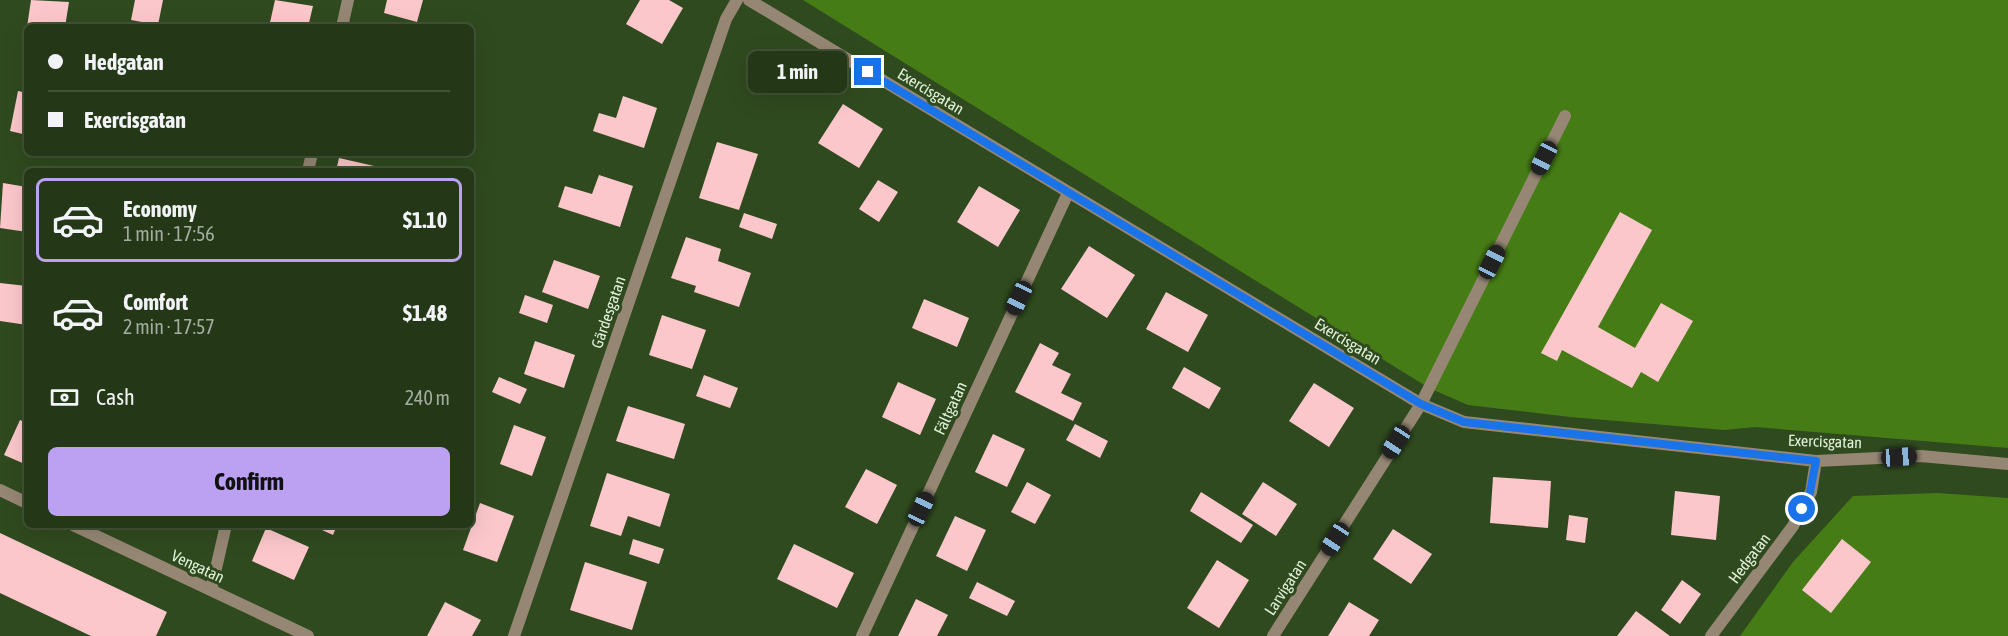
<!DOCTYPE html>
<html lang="en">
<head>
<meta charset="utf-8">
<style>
  body { margin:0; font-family:"Asap Condensed",sans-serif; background:#2c3f20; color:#f1f3f6; height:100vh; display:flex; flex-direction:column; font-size:22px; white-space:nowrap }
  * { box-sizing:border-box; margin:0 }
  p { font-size:20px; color:#a3aca1 }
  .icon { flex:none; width:33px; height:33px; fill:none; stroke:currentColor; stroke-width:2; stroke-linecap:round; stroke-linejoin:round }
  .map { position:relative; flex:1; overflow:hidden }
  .details { position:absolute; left:24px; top:168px; width:450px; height:360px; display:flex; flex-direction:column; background:#243817; border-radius:9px; box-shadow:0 6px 24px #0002,0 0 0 2px #415236 }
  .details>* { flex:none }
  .hud { position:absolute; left:24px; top:24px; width:450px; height:132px; border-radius:9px; box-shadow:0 6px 24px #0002,0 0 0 2px #415236; display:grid; align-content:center; height:132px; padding:0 24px; background:#243817 }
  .end { position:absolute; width:27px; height:27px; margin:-14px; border:8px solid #1a73e8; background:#fff; box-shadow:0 0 0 3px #fff }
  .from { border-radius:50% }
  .bubble { position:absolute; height:42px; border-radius:9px; background:#243817; box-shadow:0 6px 24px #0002,0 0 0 2px #415236; font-size:20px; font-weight:700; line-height:42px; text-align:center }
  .car { position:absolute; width:18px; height:36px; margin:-18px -9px; border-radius:8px; box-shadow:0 0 4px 2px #0007; background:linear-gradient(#222 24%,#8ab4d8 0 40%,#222 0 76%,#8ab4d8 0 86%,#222 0) }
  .hud b { display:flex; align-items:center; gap:21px; height:57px; font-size:22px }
  .hud b+b { border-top:2px solid #415236 }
  .hud i { width:15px; height:15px; background:#f1f3f6 }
  ul { padding:10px 0 0; list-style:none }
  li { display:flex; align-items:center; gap:18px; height:84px; margin:0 12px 9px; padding:0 12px; border:3px solid transparent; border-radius:9px }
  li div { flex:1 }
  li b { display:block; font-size:22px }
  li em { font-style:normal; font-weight:700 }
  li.current { border-color:#bca0f2 }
  li>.icon { width:54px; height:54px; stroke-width:1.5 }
  .pay { display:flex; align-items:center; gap:15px; height:66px; padding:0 24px; font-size:22px }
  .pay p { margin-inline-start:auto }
  .primary-button { display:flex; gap:12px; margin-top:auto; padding:12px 24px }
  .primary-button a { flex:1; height:69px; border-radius:9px; background:#bca0f2; color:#111; font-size:24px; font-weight:700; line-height:69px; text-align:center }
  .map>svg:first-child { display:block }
  .green { fill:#467c15 }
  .building { fill:#fbc7cb }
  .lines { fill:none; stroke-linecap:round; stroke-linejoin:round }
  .service { stroke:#968774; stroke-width:12 }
  .minor { stroke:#968774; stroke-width:12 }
  .route { stroke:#1a73e8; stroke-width:8 }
  .labels { text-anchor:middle; stroke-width:6; stroke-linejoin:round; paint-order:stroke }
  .street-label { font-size:16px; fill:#e2f2da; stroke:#304a1f }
</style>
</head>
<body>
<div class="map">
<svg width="2008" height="636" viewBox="0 0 2008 636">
  <rect width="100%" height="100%" fill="#304a1f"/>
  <path class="green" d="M803,0H2008V448L1755,427L1724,430L1570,417L1468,405L1429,388Z
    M1938,493L2008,498V636H1740L1793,562L1853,496Z"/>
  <path class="building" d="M31,0L69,2L65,27H27Z
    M135,0H163L158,25L131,20Z
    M275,0L313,6L308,27H269Z
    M387,0H423L417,22L384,13Z
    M640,0H669L683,8L662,44L626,24Z
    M18,91L27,93V135L10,131Z
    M623,96L657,108L644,148L593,131L599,113L616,118Z
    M843,104L883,129L859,168L818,143Z
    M717,142L758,154L739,210L699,198Z
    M339,158L383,168L382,171H336Z
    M599,175L633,186L620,227L558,207L565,186L592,194Z
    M878,180L898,192L879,222L859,209Z
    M3,183L27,187V232L0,228Z
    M979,186L1020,210L998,247L957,222Z
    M1620,212L1652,230L1598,327L1635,348L1661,303L1693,321L1658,382L1641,372L1632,388L1562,350L1557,361L1541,353Z
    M744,213L777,224L772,239L739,227Z
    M686,237L721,249L718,261L751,273L739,307L694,292L696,286L671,278Z
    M1089,246L1135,275L1107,318L1061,289Z
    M554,260L600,276L588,309L542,292Z
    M0,283L27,286V325L0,321Z
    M1166,292L1208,315L1188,352L1146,329Z
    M525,295L553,305L547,323L519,313Z
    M924,299L969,318L957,347L912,328Z
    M662,315L706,330L692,369L649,355Z
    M535,341L575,355L564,388L524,374Z
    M1040,343L1059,353L1052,365L1071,374L1061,393L1082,403L1073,421L1015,392Z
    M1184,367L1221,388L1209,409L1172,388Z
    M704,375L738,388L730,408L696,396Z
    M499,377L527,389L520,404L492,392Z
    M898,382L936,399L920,435L882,417Z
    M1314,383L1354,408L1329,447L1289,421Z
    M628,406L685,424L674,459L616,441Z
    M20,420L27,423V465L4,455Z
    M1075,424L1108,441L1100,458L1066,440Z
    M514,425L546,437L532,476L500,464Z
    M993,434L1025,449L1007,487L975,472Z
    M866,469L897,485L877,524L845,507Z
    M607,473L670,494L660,527L628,516L621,536L590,526Z
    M1493,477L1551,481L1548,528L1490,523Z
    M1027,482L1051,495L1035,524L1011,512Z
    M1263,482L1297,504L1276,536L1242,514Z
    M1675,491L1720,496L1716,540L1671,535Z
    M1201,492L1253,525L1241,543L1190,511Z
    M480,503L514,516L497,562L463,550Z
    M1569,515L1588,518L1585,543L1566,540Z
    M955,516L986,530L967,571L936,556Z
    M311,525H337L333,535Z
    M266,528L309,547L294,580L252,561Z
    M1393,529L1432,554L1411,584L1373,559Z
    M0,533L167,612L156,636H91L0,593Z
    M633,539L664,549L659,564L629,554Z
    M1842,539L1871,562L1831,613L1802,590Z
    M794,544L854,573L837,608L777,579Z
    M1217,560L1249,580L1219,628L1187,608Z
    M585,562L647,582L632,630L570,610Z
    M1682,580L1701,594L1680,624L1661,610Z
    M977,582L1015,601L1007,616L969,598Z
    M916,599L948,615L937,636H898Z
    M445,602L481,620L472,636H427Z
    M1349,602L1379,620L1369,636H1328Z
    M1636,611L1670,636H1617Z"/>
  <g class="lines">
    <path class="service" d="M1421,404L1565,116"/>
    <path class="minor" d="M749,0L1421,404L1464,422L1816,461L1921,456L2008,464
      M342,27L348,0
      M308,171L312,153
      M0,490L27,503
      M73,525L308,636
      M211,590L226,525
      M514,636L726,19L737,0
      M862,636L1068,193
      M1273,636L1421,404
      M1711,636L1793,526L1811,492L1816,461"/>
  </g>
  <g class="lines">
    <path class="route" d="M868,72L1421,404L1464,422L1816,461L1810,492L1802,509"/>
  </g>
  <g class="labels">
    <g class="street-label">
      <text transform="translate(931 91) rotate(31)" y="6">Exercisgatan</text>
      <text transform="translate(608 312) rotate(-71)" y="6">Gärdesgatan</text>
      <text transform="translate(1348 341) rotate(31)" y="6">Exercisgatan</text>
      <text transform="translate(950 408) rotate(-65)" y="6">Fältgatan</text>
      <text transform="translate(1825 441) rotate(2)" y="6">Exercisgatan</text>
      <text transform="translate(1749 558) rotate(-53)" y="6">Hedgatan</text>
      <text transform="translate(198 566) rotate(25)" y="6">Vengatan</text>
      <text transform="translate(1285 587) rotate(-57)" y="6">Larvigatan</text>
    </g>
  </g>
</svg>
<i class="end from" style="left:1802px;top:509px"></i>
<i class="end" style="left:868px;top:72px"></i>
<div class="bubble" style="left:748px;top:51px;width:99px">1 min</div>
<i class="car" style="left:1544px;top:158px;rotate:207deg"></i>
<i class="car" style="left:1492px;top:262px;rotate:27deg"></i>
<i class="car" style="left:1019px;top:298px;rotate:205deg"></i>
<i class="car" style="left:1396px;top:442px;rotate:213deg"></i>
<i class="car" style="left:1899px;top:457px;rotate:86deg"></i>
<i class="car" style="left:921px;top:509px;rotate:25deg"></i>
<i class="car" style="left:1335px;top:539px;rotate:213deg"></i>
<div class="hud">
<b><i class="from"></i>Hedgatan</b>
<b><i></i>Exercisgatan</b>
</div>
<section class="details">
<ul>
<li class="current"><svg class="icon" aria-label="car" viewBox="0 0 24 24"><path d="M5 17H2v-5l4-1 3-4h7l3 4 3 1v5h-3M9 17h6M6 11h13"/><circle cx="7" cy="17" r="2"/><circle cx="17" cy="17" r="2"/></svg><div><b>Economy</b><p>1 min · 17:56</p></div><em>$1.10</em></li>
<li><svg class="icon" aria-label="car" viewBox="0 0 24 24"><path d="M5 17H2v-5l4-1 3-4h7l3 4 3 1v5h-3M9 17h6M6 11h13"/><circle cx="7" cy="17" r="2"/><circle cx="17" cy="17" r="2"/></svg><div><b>Comfort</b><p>2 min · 17:57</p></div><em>$1.48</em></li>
</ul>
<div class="pay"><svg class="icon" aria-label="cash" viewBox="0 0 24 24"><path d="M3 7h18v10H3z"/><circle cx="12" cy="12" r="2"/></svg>Cash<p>240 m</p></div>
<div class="primary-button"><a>Confirm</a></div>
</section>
</div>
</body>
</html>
